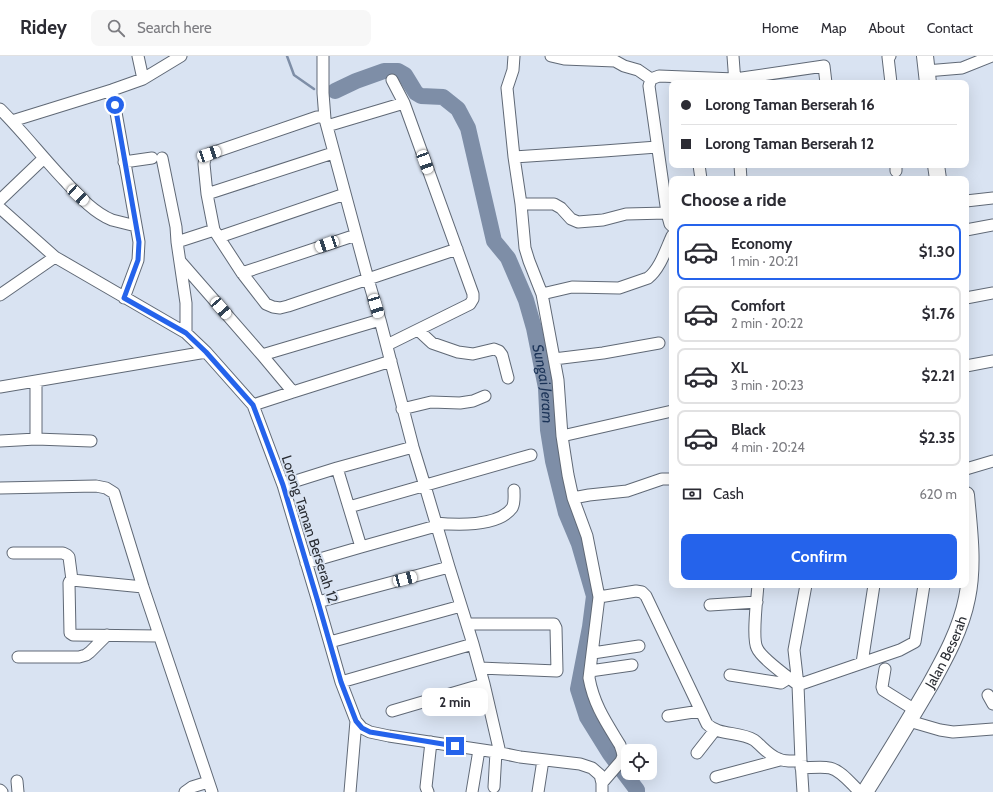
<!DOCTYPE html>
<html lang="en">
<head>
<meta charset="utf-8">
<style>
  body { margin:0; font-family:Cabin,sans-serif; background:#f7f7f7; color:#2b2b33; height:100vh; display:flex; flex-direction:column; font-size:15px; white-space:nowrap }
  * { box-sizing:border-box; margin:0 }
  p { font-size:13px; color:#7c7c81 }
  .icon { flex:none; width:22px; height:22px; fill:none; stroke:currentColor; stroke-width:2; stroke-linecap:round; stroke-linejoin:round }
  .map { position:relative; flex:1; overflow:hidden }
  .details { position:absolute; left:669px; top:120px; width:300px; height:412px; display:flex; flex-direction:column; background:#fff; border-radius:8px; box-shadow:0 4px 16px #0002 }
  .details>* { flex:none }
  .hud { position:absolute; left:669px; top:24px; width:300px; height:88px; border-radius:8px; box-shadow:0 4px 16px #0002; display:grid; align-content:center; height:88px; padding:0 12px; background:#fff }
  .fabs { position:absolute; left:621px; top:688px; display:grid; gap:8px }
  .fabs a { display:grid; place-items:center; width:36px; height:36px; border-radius:8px; background:#fff; box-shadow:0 4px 16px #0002; font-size:20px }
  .end { position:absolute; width:18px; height:18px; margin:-9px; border:5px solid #2563eb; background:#fff; box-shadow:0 0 0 2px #fff }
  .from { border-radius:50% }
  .bubble { position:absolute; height:28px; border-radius:8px; background:#fff; box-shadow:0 4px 16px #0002; font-size:13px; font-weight:700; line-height:28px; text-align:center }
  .car { position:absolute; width:12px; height:24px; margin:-12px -6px; border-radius:5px; box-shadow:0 0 3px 1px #0007; background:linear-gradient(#fff 24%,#345 0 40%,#fff 0 76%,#345 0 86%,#fff 0) }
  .hud b { display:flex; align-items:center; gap:14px; height:38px; font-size:15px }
  .hud b+b { border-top:1px solid #e1e1e2 }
  .hud i { width:10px; height:10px; background:#2b2b33 }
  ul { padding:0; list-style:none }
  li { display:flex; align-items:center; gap:12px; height:56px; margin:0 8px 6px; padding:0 4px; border:2px solid #e1e1e2; border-radius:8px }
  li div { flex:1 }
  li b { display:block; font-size:15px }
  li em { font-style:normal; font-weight:700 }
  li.active { border-color:#2563eb }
  li>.icon { width:36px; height:36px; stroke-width:1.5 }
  h2 { padding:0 12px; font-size:18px; line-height:48px }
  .pay { display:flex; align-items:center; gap:10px; height:44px; padding:0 12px; font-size:15px }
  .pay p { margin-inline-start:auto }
  .action { display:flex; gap:8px; margin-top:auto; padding:8px 12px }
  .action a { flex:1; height:46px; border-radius:8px; background:#2563eb; color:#fff; font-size:16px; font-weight:700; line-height:46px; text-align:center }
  header { display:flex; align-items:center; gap:24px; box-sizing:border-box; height:56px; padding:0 20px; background:#fff; border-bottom:1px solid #e1e1e2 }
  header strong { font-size:19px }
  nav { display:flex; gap:22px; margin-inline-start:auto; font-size:14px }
  .search { width:280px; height:36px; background:#f7f7f7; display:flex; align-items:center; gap:10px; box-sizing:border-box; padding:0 14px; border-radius:8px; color:#7c7c81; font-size:15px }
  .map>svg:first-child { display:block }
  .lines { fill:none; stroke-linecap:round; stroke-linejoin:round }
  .stream { stroke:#7e8ea7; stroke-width:2.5 }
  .river { stroke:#7e8ea7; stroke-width:16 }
  .minor-casing { stroke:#606976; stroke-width:13 }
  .highway-casing { stroke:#606976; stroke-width:18 }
  .minor { stroke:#fff; stroke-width:11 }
  .highway { stroke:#fff; stroke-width:16 }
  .route { stroke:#2563eb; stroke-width:5 }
  .labels { text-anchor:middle; stroke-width:4; stroke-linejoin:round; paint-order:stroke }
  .street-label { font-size:14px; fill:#282b31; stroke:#d9e3f2 }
  .water-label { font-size:15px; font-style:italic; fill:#1b3357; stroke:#d9e3f2 }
</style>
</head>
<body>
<header>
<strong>Ridey</strong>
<div class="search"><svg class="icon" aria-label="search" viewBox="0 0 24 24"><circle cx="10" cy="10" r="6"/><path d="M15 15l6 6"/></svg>Search here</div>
<nav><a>Home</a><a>Map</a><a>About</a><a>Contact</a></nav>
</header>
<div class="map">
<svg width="993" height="736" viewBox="0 0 993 736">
  <rect width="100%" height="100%" fill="#d9e3f2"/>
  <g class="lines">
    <path class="stream" d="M287,0L294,19L314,33"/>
    <path class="river" id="s1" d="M335,35L356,25L384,15H398L405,19L416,37L421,40L443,41L458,53L468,72L494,185L508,202L526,244L534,272L546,332L548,374L553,405L566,457L579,488L594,540L590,571L578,633L587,661L610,698L637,734V736"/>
    <g class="minor-casing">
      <path id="minor" d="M138,0L143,23
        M323,0V37L325,63
        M514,0L513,14L507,32L514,101L521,148L525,192L529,205L542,238L558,324L562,380L568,419L573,442L587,480L599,541L589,622C594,649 606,666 620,689L622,695L623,700L621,705L602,727V736
        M551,0L564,3L615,5L624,10L638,14L651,23
        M733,0L735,27
        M890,0L888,1L891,27
        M926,15L962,12L992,0
        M651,23L659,20L735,23L824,10L826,27
        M651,23L649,30L667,157L670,168L672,170
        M112,34L139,186L138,204L124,242
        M0,53C23,76 43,102 65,125C79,140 93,156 112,164C120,166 128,168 136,170
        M12,65L112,34L143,23L181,0
        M327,70L404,47
        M514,101L604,95L657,91
        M162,102L176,171L177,186L186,247V277
        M124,106L152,102
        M699,109L701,123
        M740,109L741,123
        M896,115V109
        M207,138L333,97
        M0,144L44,102
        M966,145L993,142
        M521,148H554L561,152L571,163L578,166L603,164L626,158L667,157
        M0,152L55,201L186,277L206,296L253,349L283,429L318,546L341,626L356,665L362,672L370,676L389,680L496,696L520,701L580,708L592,712L600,719L602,727
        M966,174L993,169
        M219,181L345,138
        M177,186L214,174
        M457,193L288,250L280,252L273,251L266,248L242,217L214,174L207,138L204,108L205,102L209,98L317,61H321L325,63L368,223L380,264L413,391L425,430L449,511L473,588L484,628L500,697
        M180,205L262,299L293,336
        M242,217L356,179
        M542,238L572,231L619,232L648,222C660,213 666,193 672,180
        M0,239L55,201
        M966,242L993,237
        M418,274L432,287L458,296L473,298L494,293L499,295L502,299L508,322
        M387,289L470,248L473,243V238L404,47L392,24
        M262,299L380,264
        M554,303L603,297L659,287
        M966,310L993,305
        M0,331L206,296
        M253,349L293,336L391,305
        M402,353L431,346L460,347L473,345L485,340
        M562,380L672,355
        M36,383L91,385
        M0,385L36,383V325
        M337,412L361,491
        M966,413L993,405
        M283,429L337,412L413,391
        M0,432L96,430L106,432L114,437L143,531L212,736
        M573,442L589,439L627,435L662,423H672
        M349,451L531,399
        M435,467C456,469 498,471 512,452C515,447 514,440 514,434
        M13,497H63L67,499L69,501L72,524
        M306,507L361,491L436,470
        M758,529C757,542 752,582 757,592C761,602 788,621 798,629L900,594L915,586L924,529
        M143,531L72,524L70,525L69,527L70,577L73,579L159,580
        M599,541L636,535L642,536L646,540L707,668C719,680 739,675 754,684C762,690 769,700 779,703C785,706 794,705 801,705
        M318,546L449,511
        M710,549L757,546
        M467,568H554L556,572L557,615L480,612
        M330,586L461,550
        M593,597L639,590
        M18,601H79L86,599L90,596L107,579
        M862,607L874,529
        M885,613L882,631L883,634L915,654
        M590,615L632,609
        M730,619L781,627L789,622
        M341,626L473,588
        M988,639L993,648
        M392,655L484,628
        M668,660L700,655
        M909,665L940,674L953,676L993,673
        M697,697L715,674
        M801,712C810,712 821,710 830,712C842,715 851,728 860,736
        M716,721L780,704
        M17,725L18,736
        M494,731L496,696
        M0,734L2,736
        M185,736L192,731L208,726
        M350,736L356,665
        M428,736L426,731L431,686
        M472,736L479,694
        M538,736L543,704
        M803,736L801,705L798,629L794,594L806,529"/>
    </g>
    <g class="highway-casing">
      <g id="highway">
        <path d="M925,0L928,27"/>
        <path d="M936,109L938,123"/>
        <path id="s2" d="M865,736C887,701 909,665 930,629C945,602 961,573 967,542C974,508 969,473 966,439"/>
      </g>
    </g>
    <use href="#minor" class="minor"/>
    <use href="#highway" class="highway"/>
  </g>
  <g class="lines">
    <path class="route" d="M115,49L139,186L138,204L124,242L186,277L206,296L253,349L283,429L318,546L341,626L356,665L362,672L370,676L455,690"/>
  </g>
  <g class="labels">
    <g class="street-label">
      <text transform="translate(310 473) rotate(72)" y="5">Lorong Taman Berserah 12</text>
      <text dy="5" stroke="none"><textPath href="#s2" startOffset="162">Jalan Beserah</textPath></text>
    </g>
    <g class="water-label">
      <text dy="5" stroke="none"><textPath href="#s1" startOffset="434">Sungai Jeram</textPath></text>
    </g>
  </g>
</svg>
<div class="fabs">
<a><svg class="icon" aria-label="locate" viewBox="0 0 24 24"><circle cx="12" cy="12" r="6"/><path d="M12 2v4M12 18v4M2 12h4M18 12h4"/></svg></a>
</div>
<i class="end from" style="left:115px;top:49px"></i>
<i class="end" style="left:455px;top:690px"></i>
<div class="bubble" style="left:422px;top:632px;width:66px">2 min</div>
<i class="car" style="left:209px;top:98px;rotate:71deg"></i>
<i class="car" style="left:425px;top:106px;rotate:160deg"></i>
<i class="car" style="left:78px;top:139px;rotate:133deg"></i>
<i class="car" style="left:327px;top:188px;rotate:251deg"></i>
<i class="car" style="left:376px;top:250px;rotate:163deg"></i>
<i class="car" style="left:221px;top:252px;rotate:139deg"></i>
<i class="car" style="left:405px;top:523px;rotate:75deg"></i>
<div class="hud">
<b><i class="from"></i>Lorong Taman Berserah 16</b>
<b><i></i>Lorong Taman Berserah 12</b>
</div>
<section class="details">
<h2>Choose a ride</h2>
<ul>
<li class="active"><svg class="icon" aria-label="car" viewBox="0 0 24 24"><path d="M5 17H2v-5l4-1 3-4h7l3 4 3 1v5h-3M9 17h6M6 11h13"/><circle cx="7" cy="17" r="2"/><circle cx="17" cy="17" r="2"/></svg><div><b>Economy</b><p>1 min · 20:21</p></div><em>$1.30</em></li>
<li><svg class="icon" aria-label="car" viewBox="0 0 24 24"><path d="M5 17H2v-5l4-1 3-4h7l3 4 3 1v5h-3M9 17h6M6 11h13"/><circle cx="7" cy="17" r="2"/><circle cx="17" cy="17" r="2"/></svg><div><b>Comfort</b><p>2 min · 20:22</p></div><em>$1.76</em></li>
<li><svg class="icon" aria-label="car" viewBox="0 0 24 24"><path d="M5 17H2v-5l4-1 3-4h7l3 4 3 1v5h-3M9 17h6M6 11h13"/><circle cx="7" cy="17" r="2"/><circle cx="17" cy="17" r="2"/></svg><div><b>XL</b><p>3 min · 20:23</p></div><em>$2.21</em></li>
<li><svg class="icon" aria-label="car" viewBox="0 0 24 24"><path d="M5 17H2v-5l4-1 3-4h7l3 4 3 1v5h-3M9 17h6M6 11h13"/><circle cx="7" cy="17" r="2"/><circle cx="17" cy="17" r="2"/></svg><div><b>Black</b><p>4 min · 20:24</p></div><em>$2.35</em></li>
</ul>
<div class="pay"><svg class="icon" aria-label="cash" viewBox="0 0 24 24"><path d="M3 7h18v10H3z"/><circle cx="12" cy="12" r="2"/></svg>Cash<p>620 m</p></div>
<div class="action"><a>Confirm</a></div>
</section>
</div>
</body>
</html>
